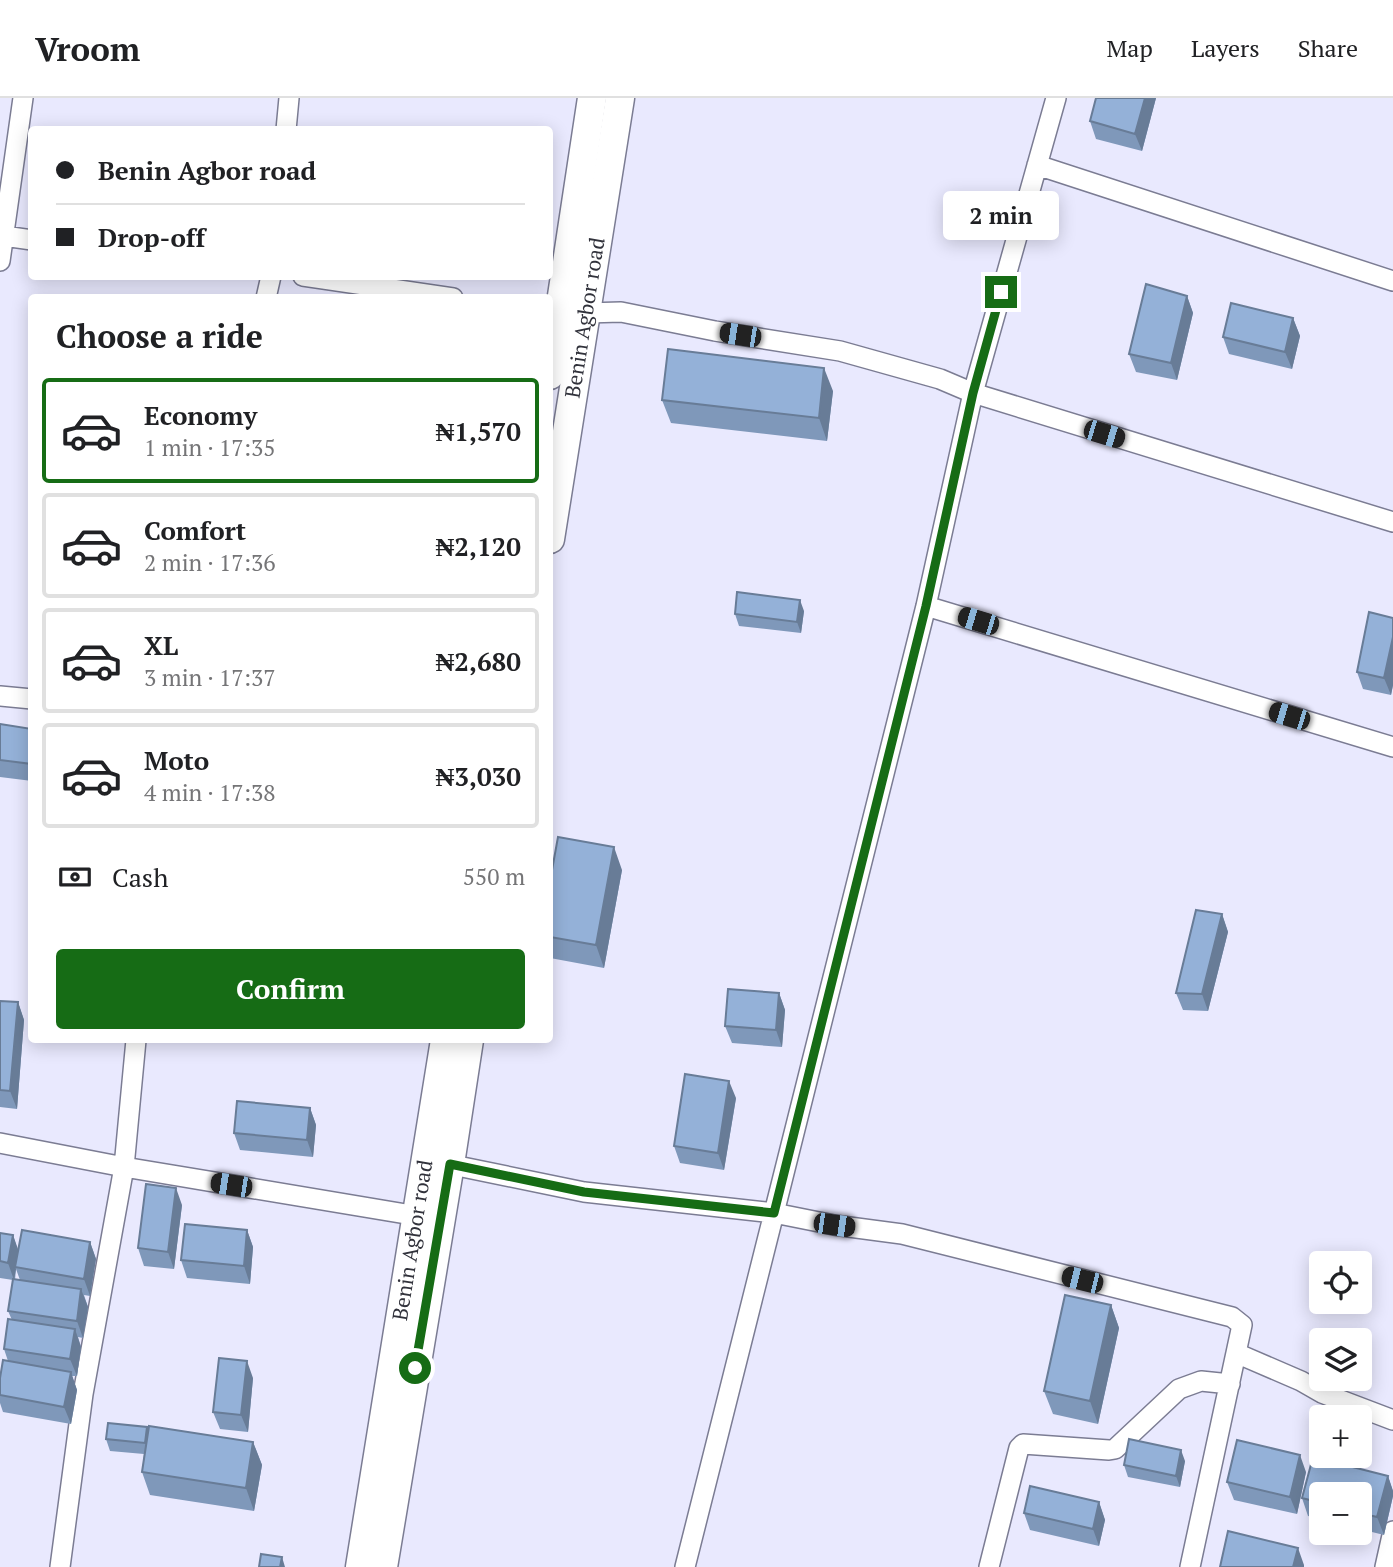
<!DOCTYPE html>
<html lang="en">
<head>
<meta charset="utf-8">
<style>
  body { margin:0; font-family:"PT Serif",serif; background:#f2f2f2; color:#202124; height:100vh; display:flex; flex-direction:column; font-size:26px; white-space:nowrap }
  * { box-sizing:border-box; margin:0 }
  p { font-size:23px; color:#757577 }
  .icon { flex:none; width:38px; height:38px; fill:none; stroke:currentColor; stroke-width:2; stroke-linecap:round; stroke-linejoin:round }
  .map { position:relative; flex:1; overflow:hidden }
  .details { position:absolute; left:28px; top:196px; width:525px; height:749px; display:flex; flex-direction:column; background:#fff; border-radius:7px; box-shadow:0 4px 18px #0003 }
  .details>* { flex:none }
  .banner { position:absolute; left:28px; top:28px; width:525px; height:154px; border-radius:7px; box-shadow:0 4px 18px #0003; display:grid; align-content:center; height:154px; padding:0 28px; background:#fff }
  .buttons { position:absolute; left:1309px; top:1153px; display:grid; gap:14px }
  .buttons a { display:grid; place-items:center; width:63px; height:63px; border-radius:7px; background:#fff; box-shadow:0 4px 18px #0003; font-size:35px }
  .end { position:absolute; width:32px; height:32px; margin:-16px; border:9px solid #166c15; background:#fff; box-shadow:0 0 0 4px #fff }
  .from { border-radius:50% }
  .bubble { position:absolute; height:49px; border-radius:7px; background:#fff; box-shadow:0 4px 18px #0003; font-size:23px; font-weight:700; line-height:49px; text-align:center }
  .car { position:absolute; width:21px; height:42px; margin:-21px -10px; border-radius:9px; box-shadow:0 0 5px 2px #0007; background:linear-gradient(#222 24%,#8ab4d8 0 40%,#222 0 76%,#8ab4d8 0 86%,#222 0) }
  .banner b { display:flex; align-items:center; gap:24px; height:66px; font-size:26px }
  .banner b+b { border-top:2px solid #e0e0e0 }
  .banner i { width:18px; height:18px; background:#202124 }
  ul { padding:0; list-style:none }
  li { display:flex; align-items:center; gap:21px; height:105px; margin:0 14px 10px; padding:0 14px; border:4px solid #e0e0e0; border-radius:7px }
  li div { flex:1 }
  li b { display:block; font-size:26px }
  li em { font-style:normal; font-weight:700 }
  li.current { border-color:#166c15 }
  li>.icon { width:63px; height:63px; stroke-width:1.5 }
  h2 { padding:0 28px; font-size:32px; line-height:84px }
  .pay { display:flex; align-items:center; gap:18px; height:77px; padding:0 28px; font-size:26px }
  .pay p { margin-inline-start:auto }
  .primary-button { display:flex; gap:14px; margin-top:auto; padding:14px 28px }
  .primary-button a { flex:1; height:80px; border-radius:7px; background:#166c15; color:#fff; font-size:28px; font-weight:700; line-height:80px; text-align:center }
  header { display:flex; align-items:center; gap:42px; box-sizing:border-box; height:98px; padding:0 35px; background:#fff; border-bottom:2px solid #e0e0e0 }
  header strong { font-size:33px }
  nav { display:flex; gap:38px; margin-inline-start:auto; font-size:24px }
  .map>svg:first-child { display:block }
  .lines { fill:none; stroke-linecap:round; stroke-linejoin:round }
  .minor-casing { stroke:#7b7c93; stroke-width:22 }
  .highway-casing { stroke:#7b7c93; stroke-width:31 }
  .minor { stroke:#fff; stroke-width:19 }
  .highway { stroke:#fff; stroke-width:28 }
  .wall { fill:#7f98ba; fill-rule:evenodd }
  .shaded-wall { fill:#687c97 }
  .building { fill:#94b1d8; stroke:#687c97; stroke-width:2 }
  .route { stroke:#166c15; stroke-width:9 }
  .labels { text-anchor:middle; stroke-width:5; stroke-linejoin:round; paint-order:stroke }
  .street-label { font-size:21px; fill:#31323b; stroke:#f8f8fd }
</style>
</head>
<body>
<header>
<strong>Vroom</strong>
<nav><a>Map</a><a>Layers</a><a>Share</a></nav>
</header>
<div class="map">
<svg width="1393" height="1469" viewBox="0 0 1393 1469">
  <rect width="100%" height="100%" fill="#e9e9fe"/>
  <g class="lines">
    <g class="minor-casing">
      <path id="minor" d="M1056,0L973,295L926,508L774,1115L834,1127L902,1136L1232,1219L1242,1227L1190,1469
        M286,32L289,0
        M1037,67L1393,183
        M4,138L32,142
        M0,163L23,0
        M303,178L453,200
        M266,200L271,178
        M586,215L621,214L715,233L840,253L940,281L973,295L1393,424
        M926,508L1393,649
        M0,598L32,601
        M0,1045L124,1069L418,1118
        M438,1064L584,1094L774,1115L685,1469
        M1236,1255L1301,1283L1322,1295L1393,1322
        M60,1469L83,1296L124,1069L136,942
        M989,1469L1019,1350L1023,1346L1109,1352L1115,1351L1179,1291L1201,1283L1230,1286
        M1385,1469L1393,1433"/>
    </g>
    <g class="highway-casing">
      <g id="highway">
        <path d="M550,277L592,0"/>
        <path id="s1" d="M550,441L620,0"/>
        <path id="s2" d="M360,1469L445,942"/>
        <path d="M383,1469L450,1066L469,942"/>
      </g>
    </g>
    <use href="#minor" class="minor"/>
    <use href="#highway" class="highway"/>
  </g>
  <path class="wall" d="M1096,0H1156L1142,53L1096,41L1090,23Z
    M1187,198L1193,215L1177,282L1136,274L1129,256Z
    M1293,220L1300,238L1292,271L1229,256L1223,239Z
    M833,293L827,343L671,325L662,302Z
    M804,513L801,535L739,528L735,516Z
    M1393,520V587L1391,597L1363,591L1357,574Z
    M0,626L32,631V683L0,679Z
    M622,772L604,870L550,860V783Z
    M1222,816L1228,834L1208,913L1183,912L1176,895Z
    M779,895L785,912L782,949L732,945L725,928Z
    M0,903L18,904L24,922L17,1011L0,1009Z
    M736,1000L724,1072L680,1065L674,1048Z
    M310,1010L316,1027L313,1059L240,1052L234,1035Z
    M182,1107L174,1171L144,1168L138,1150Z
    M247,1132L253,1149L250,1186L187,1180L181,1162Z
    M0,1135L13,1137L18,1153L90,1144L96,1161L90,1198L84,1197L88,1209L83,1240L78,1239L81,1249L77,1278H72L77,1292L71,1326L3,1314L0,1305V1280L8,1263L4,1251L12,1222L8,1213L13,1182L0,1180ZM16,1171L20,1182H15Z
    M1111,1207L1119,1230L1098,1326L1053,1316L1044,1293Z
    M253,1280L248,1334L220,1331L213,1314Z
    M148,1333L253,1344L262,1367L254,1413L150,1397L142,1374L144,1356L110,1353L106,1341Z
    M1185,1363L1180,1389L1128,1379L1124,1367Z
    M1306,1374L1297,1416L1234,1402L1227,1384Z
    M1388,1378L1393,1393V1398L1384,1437L1360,1431V1396H1321V1421L1308,1418L1302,1400Z
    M1099,1404L1105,1422L1099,1448L1030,1432L1024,1415Z"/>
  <path class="shaded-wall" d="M1145,0H1156L1142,53L1135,36Z
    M1187,198L1193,215L1177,282L1171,265Z
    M1293,220L1300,238L1292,271L1285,254Z
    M824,270L833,293L827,343L819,320Z
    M800,502L804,513L801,535L797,524Z
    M1393,539V587L1391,597L1384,580Z
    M614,749L622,772L604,870L596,847Z
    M1222,816L1228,834L1208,913L1202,896Z
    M779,895L785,912L782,949L776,932Z
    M18,904L24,922L17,1011L10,993Z
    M729,983L736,1000L724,1072L718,1055Z
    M310,1010L316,1027L313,1059L307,1042Z
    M176,1090L182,1107L174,1171L168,1154Z
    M247,1132L253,1149L250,1186L244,1168Z
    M13,1137L19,1154L15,1169L16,1171L14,1182L8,1165Z
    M90,1144L96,1161L90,1198L84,1181Z
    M81,1191L88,1209L83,1240L77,1223Z
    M1111,1207L1119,1230L1098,1326L1090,1303Z
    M75,1231L81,1249L77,1278L70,1261Z
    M247,1263L253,1280L248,1334L241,1317Z
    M71,1274L77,1292L71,1326L64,1309Z
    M253,1344L262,1367L254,1413L246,1390Z
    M1181,1352L1185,1363L1180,1389L1176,1378Z
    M1300,1357L1306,1374L1297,1416L1290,1399Z
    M1388,1378L1393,1393V1398L1384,1437L1377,1419Z
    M1099,1404L1105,1422L1099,1448L1093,1431Z
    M1298,1450L1304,1467V1469H1293Z
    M282,1459L285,1469H280Z"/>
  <path class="building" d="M1096,0H1145L1135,36L1090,23Z
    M1146,186L1187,198L1171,265L1129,256Z
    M1231,205L1293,220L1285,254L1223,239Z
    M668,251L824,270L819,320L662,302Z
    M737,494L800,502L797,524L735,516Z
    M1369,514L1393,520V539L1384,580L1357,574Z
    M0,626L32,631V666L0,662Z
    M558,739L614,749L596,847L550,839V783Z
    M1196,812L1222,816L1202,896L1176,895Z
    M728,891L779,895L776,932L725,928Z
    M0,903L18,904L10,993L0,992Z
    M685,976L729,983L718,1055L674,1048Z
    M237,1003L310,1010L307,1042L234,1035Z
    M146,1086L176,1090L168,1154L138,1150Z
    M185,1126L247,1132L244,1168L181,1162Z
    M22,1132L90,1144L84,1181L15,1169Z
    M0,1135L13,1137L8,1165L0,1163Z
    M13,1181L81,1191L77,1223L8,1213Z
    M1065,1197L1111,1207L1090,1303L1044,1293Z
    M8,1221L75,1231L70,1261L4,1251Z
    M219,1260L247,1263L241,1317L213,1314Z
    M3,1262L71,1274L64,1309L0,1297V1280Z
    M108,1325L147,1329L145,1345L106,1341Z
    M149,1328L253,1344L246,1390L142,1374Z
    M1129,1341L1181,1352L1176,1378L1124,1367Z
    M1237,1342L1300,1357L1290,1399L1227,1384Z
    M1313,1359L1388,1378L1377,1419L1360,1415V1396H1321V1405L1302,1400Z
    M1030,1388L1099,1404L1093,1431L1024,1415Z
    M1228,1433L1298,1450L1293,1469H1220Z
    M261,1456L282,1459L280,1469H259Z"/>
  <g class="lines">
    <path class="route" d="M415,1270L450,1066L584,1094L774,1115L926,508L973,295L1001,194"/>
  </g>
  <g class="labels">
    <g class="street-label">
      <text dy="7" stroke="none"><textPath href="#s1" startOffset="224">Benin Agbor road</textPath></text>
      <text dy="7" stroke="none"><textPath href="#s2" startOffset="331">Benin Agbor road</textPath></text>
    </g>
  </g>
</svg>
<div class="buttons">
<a><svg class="icon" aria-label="locate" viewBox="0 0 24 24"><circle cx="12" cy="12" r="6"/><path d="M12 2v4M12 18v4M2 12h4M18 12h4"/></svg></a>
<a><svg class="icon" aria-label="layers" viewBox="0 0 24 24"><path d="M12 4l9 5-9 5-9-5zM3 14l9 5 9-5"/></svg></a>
<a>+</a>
<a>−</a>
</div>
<i class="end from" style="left:415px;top:1270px"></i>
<i class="end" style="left:1001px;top:194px"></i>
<div class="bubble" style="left:943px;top:93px;width:116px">2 min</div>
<i class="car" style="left:740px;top:237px;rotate:279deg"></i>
<i class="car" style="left:1104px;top:336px;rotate:107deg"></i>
<i class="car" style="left:978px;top:523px;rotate:287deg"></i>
<i class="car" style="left:1289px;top:618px;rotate:287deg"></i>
<i class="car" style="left:231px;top:1087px;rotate:279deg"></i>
<i class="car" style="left:834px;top:1127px;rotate:98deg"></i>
<i class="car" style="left:1082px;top:1182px;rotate:284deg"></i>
<div class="banner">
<b><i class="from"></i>Benin Agbor road</b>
<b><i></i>Drop-off</b>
</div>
<section class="details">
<h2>Choose a ride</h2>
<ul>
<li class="current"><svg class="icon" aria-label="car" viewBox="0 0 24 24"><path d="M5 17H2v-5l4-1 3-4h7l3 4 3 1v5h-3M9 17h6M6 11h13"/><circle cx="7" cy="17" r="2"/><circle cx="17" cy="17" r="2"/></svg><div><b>Economy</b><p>1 min · 17:35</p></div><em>₦1,570</em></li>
<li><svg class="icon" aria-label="car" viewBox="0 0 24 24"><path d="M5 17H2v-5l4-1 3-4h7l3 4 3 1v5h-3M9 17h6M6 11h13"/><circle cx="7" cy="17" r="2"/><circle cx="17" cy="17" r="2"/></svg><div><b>Comfort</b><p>2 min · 17:36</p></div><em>₦2,120</em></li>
<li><svg class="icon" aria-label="car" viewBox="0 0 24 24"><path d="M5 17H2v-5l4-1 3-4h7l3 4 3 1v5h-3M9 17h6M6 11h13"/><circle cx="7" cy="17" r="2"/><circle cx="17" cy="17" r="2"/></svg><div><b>XL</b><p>3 min · 17:37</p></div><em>₦2,680</em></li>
<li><svg class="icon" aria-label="car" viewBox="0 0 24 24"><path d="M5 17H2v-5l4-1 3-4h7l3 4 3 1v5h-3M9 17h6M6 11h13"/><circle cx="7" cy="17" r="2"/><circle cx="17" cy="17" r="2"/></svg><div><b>Moto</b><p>4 min · 17:38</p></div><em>₦3,030</em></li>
</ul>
<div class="pay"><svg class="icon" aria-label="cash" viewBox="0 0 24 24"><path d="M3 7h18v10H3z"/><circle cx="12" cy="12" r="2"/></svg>Cash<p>550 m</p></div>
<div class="primary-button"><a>Confirm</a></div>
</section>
</div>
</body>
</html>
